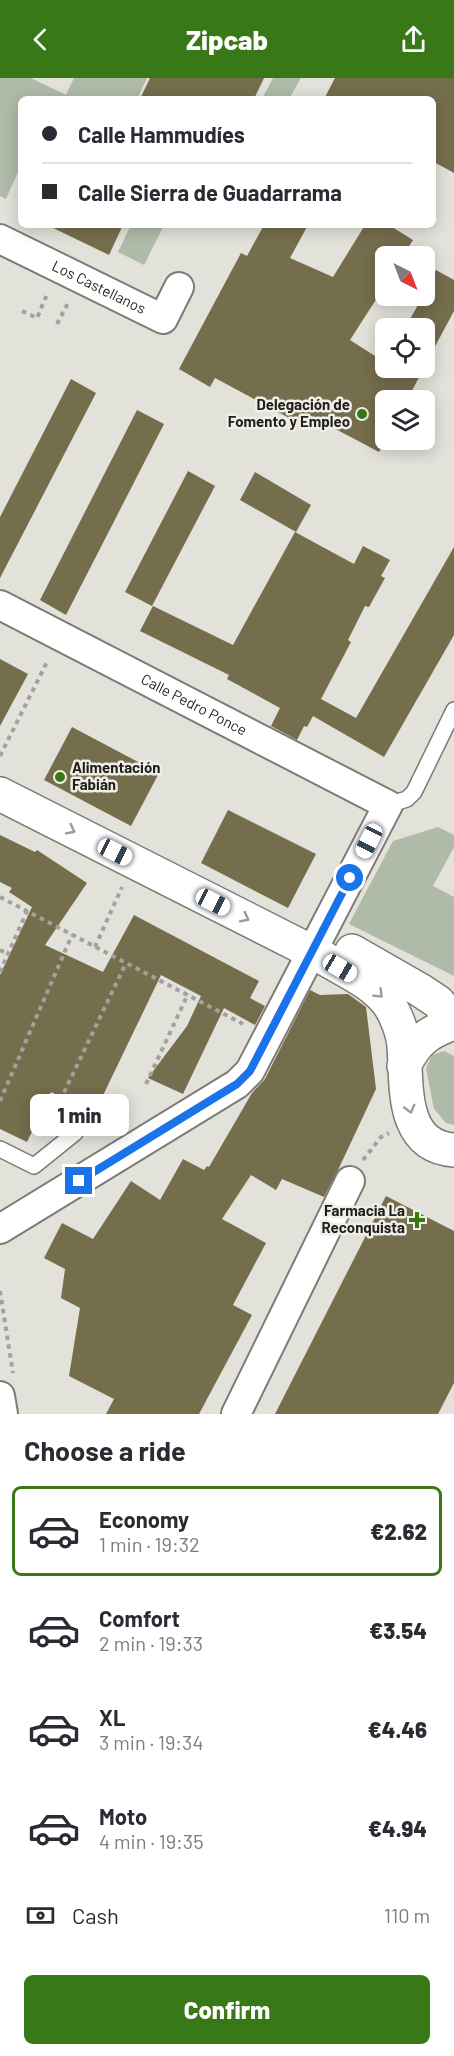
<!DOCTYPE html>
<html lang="en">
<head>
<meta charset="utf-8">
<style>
  body { margin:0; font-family:Barlow,sans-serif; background:#f7f7f7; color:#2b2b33; height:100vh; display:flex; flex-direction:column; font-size:22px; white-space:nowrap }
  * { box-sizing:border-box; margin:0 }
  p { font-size:20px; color:#7c7c81 }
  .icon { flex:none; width:33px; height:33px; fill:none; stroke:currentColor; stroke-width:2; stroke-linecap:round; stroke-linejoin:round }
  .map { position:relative; height:1336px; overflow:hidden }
  .sheet { display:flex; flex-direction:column; background:#fff; flex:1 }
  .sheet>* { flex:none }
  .hud { position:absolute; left:18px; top:18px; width:418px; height:132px; border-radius:9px; box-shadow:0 3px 15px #0003; display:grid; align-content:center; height:132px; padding:0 24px; background:#fff }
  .needle { width:39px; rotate:138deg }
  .fabs { position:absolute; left:375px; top:168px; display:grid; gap:12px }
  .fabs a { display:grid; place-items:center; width:60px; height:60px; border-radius:9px; background:#fff; box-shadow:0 3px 15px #0003; font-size:30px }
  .end { position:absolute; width:27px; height:27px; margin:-14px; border:8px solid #1a73e8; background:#fff; box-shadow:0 0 0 3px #fff }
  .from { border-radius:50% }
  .bubble { position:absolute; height:42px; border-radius:9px; background:#fff; box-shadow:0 3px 15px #0003; font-size:20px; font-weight:800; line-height:42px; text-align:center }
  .car { position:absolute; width:18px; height:36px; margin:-18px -9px; border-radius:8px; box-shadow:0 0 4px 2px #0007; background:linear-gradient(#fff 24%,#345 0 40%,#fff 0 76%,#345 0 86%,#fff 0) }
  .hud b { display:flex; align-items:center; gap:21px; height:57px; font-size:22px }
  .hud b+b { border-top:2px solid #e1e1e2 }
  .hud i { width:15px; height:15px; background:#2b2b33 }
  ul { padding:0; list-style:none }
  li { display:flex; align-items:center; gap:18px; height:90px; margin:0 12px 9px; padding:0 12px; border:3px solid transparent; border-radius:9px }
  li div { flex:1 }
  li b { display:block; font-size:22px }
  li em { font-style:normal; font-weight:800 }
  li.selected { border-color:#387817 }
  li>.icon { width:54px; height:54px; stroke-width:1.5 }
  h2 { padding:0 24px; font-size:27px; line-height:72px }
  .pay { display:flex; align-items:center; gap:15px; height:66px; padding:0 24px; font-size:22px }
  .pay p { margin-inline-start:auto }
  .button { display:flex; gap:12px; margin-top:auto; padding:12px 24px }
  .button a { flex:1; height:69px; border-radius:9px; background:#387817; color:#fff; font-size:24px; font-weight:800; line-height:69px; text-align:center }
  header { display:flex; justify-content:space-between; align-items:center; height:78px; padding:0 24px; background:#387817; color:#fff; font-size:27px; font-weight:800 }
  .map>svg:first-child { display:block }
  .green { fill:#afbba8 }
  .building { fill:#756e4d }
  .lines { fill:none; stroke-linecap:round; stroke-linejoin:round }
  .lane-casing { stroke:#7c7b76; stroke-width:18 }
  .street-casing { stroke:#7c7b76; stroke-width:32 }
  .secondary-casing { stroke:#7c7b76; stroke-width:36 }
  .path { stroke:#a2a19c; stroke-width:4; stroke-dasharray:4.5 4.5; stroke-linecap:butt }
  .lane { stroke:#fff; stroke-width:15 }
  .street { stroke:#fff; stroke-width:28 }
  .secondary { stroke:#fff; stroke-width:33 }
  .oneway { stroke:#9b9a99 }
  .route { stroke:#1a73e8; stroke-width:8 }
  .poi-dot { fill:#387817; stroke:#efeee7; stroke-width:2 }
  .labels { text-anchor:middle; stroke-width:5; stroke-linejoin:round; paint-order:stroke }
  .street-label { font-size:15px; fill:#201f1d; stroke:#efeee7 }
  .poi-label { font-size:15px; font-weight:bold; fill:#201f1d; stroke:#efeee7; text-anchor:end }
</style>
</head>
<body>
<header><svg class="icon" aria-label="back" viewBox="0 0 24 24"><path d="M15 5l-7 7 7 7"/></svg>Zipcab<svg class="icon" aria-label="share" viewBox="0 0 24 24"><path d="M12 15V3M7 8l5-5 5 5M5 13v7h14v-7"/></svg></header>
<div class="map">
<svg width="454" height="1336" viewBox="0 0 454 1336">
  <rect width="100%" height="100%" fill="#e2e1da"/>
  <path class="green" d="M0,0H31L66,17L74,0H147L137,21H21V87L6,121L0,118Z
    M273,0H301L289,21H262Z
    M131,147H164L144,187L118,174Z
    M438,749L454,757V769L433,808L454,819V898L349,846L393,763Z
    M444,973L454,978V1047L446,1045L434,1031L426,990L432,977Z"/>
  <path class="building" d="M150,0H264L254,21H140Z
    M335,0H454V95L434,84V21H324Z
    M47,147H123L109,177Z
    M264,147H308L290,180L333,199L365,147H389L413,162L403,178H386V206L350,262L386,285V290H424L407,322H386V362L379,374L309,337L304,348L215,300L210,309L179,291L241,175L247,178Z
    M436,192L454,202V233L424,289V250H405L423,218H424V214Z
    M71,301L96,315L0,500V439Z
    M137,332L164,346L66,537L40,522Z
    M188,393L215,408L152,528L125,514Z
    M255,394L311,427L296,454L240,422Z
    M295,454L354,486L363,468L390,482L381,498L385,500L369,529L365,528L348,562L351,564L321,621L356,640L454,469V557L384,679L313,638L307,649L304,648L297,662L271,648L280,630L227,601L229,597L140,553L153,528L233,567Z
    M0,581L28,596L0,648Z
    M72,649L159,695L131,748L44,702Z
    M228,732L316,776L288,830L201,785Z
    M0,757L35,774L37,772L87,805L45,867L103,894L134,837L259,903L250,920L265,928L255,947L224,930L183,1016L148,1000L187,948L201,918L161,897L95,1034L51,1014L27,1064L0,1051V897L32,829L9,814L12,810L0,804Z
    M310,912L320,917L348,916L366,929L376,1011L338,1092L324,1119L282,1101L276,1112L251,1097L222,1141L266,1165L233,1227L252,1237L199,1336H106L114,1321L69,1298L80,1230L61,1220L65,1191L44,1180L62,1145L93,1161L131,1103L160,1122L183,1081L204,1092L207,1088L209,1089L252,1015L265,1001Z
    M386,1118L454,1153V1305L438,1336H275Z"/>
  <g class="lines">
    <g class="lane-casing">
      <path id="lane" d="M388,727L407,721L414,714L454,632
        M0,1071L34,1088L75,1055"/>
    </g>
    <g class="street-casing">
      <g id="street">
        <path id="s1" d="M0,161L163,241L179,209"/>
        <path id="s2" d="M0,527L388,727L250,993L237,1006L0,1151"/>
        <path d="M0,1318L3,1336"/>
        <path d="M236,1336L350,1103"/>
      </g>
    </g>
    <g class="secondary-casing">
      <path id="secondary" d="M0,716L324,880C345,893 372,904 388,925C396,936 403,955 404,968C407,1007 400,1068 454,1072
        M352,873L420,912L438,924L454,943
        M404,988C416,963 428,954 454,945"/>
    </g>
    <path class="path" d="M22,233L37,240L48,214
      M57,246L69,223
      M0,678L48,582
      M0,819L243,946
      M95,869L122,809
      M0,872L8,876
      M0,894L27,833
      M146,1006L188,916
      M0,1023L72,857
      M65,1038L58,1027L126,885
      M363,1082L381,1059L389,1055
      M0,1213L13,1295"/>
    <use href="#lane" class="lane"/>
    <use href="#street" class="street"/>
    <use href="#secondary" class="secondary"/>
  </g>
  <defs><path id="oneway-chevron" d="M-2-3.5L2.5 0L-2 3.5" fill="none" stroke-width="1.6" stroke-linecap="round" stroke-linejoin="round" transform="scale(1.5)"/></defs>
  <g class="oneway">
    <use href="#oneway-chevron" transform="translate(71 752) rotate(27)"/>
    <use href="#oneway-chevron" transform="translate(245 840) rotate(27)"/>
    <use href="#oneway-chevron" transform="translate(379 916) rotate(45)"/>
    <use href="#oneway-chevron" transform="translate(410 1031) rotate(75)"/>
  </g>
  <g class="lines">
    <path class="route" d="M79,1103L237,1006L250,993L350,800"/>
  </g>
  <g class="poi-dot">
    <circle cx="362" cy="336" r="6"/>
    <circle cx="60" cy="699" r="6"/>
    <path d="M414 1133h6v6h6v6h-6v6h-6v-6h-6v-6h6z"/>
  </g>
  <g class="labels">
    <g class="street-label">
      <text dy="5" stroke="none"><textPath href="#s1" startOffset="110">Los Castellanos</textPath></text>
      <text dy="5" stroke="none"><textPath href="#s2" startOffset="218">Calle Pedro Ponce</textPath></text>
    </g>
    <g class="poi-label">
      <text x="350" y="332">Delegación de<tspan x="350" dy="17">Fomento y Empleo</tspan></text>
      <text x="72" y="695" text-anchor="start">Alimentación<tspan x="72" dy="17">Fabián</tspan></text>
      <text x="405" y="1138">Farmacia La<tspan x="405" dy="17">Reconquista</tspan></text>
    </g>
  </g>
</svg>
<div class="fabs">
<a><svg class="needle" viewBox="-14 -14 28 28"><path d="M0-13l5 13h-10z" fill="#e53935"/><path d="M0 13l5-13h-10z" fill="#7c7c81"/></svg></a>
<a><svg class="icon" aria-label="locate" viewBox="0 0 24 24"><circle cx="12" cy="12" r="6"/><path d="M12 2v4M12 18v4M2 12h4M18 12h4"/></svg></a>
<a><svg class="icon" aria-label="layers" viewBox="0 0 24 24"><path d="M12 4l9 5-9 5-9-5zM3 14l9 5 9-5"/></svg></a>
</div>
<i class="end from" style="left:350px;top:800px"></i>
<i class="end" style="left:79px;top:1103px"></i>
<div class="bubble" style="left:30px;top:1016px;width:99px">1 min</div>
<i class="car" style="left:369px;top:763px;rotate:207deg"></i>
<i class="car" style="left:115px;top:774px;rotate:117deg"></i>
<i class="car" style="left:213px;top:824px;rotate:117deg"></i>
<i class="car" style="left:340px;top:890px;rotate:120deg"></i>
<div class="hud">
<b><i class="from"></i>Calle Hammudíes</b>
<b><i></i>Calle Sierra de Guadarrama</b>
</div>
</div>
<section class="sheet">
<h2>Choose a ride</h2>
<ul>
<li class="selected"><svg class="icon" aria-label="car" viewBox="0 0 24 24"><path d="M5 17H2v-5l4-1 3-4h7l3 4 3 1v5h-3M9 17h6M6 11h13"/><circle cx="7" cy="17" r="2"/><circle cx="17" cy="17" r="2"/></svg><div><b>Economy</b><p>1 min · 19:32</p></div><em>€2.62</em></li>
<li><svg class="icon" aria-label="car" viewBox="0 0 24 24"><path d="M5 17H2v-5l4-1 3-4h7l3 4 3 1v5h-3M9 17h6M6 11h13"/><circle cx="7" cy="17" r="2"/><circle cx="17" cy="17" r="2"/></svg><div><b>Comfort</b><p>2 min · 19:33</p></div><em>€3.54</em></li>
<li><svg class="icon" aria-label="car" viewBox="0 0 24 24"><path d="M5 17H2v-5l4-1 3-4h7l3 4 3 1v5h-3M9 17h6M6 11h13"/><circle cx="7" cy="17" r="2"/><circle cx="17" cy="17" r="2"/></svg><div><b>XL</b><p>3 min · 19:34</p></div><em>€4.46</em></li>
<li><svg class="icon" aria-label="car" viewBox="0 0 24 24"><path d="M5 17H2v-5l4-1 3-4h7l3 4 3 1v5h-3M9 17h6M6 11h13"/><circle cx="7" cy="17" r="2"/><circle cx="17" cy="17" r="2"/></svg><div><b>Moto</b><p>4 min · 19:35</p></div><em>€4.94</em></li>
</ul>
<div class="pay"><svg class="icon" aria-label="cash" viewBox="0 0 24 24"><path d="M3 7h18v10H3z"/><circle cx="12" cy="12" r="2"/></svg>Cash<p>110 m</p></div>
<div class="button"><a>Confirm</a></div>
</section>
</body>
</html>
